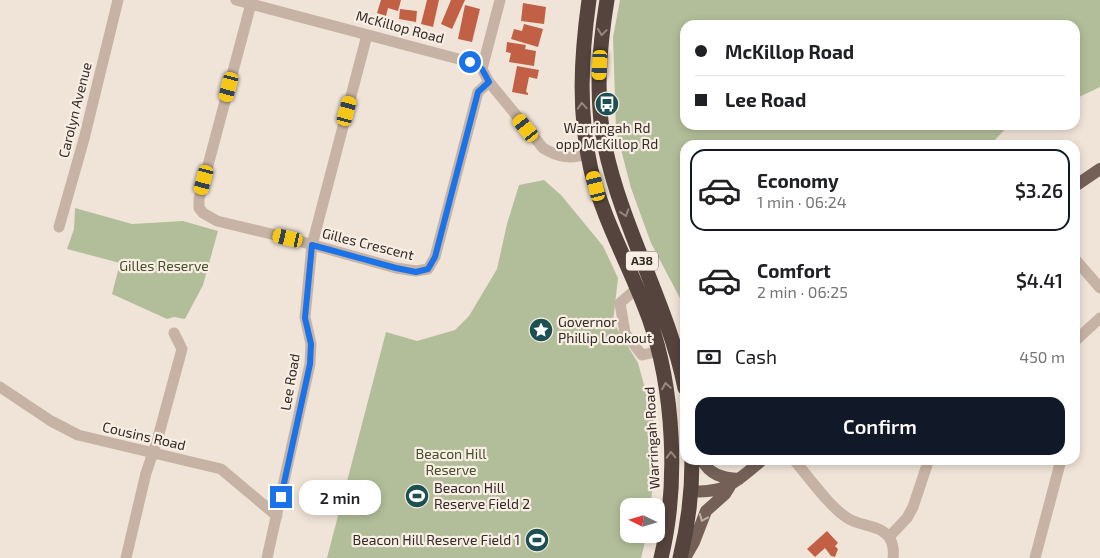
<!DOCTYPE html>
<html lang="en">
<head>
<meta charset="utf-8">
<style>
  body { margin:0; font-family:"Exo 2",sans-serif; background:#f6f6f6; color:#202124; height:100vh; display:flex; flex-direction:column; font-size:19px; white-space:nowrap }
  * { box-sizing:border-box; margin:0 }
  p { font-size:16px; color:#757577 }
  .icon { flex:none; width:28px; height:28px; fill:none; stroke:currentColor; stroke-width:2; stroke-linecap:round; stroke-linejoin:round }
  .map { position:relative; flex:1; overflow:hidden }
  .side { position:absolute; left:680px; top:140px; width:400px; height:325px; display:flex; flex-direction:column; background:#fff; border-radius:15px; box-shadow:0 2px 8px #0003 }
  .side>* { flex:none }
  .guide { position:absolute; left:680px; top:20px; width:400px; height:110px; border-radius:15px; box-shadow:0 2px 8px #0003; display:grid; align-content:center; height:110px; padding:0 15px; background:#fff }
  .needle { width:32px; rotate:275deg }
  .buttons { position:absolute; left:620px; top:498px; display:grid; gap:10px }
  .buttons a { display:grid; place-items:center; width:45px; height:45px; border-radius:10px; background:#fff; box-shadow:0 2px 8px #0003; font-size:25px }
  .end { position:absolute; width:22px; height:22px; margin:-11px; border:6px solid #1a73e8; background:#fff; box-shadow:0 0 0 2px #fff }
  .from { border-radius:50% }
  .bubble { position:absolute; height:35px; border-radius:15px; background:#fff; box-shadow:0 2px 8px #0003; font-size:16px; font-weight:600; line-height:35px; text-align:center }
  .car { position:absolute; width:15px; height:30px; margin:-15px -8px; border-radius:6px; box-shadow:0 0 4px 1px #0007; background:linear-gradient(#f5c518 24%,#345 0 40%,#f5c518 0 76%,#345 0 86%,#f5c518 0) }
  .guide b { display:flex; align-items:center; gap:18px; height:48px; font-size:19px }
  .guide b+b { border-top:1px solid #e0e0e0 }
  .guide i { width:12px; height:12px; background:#202124 }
  ul { padding:9px 0 0; list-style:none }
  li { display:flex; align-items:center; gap:15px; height:82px; margin:0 10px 8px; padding:0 5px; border:2px solid transparent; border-radius:15px }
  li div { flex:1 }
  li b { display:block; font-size:19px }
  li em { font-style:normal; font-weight:600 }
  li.on { border-color:#111827 }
  li>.icon { width:45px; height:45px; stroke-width:1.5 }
  .pay { display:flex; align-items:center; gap:12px; height:55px; padding:0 15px; font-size:19px }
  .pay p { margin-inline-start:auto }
  .button { display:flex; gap:10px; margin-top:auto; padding:10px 15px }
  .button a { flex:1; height:58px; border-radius:15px; background:#111827; color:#fff; font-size:20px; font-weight:600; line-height:58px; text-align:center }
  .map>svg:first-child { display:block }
  .green { fill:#b2be99 }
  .building { fill:#c16045 }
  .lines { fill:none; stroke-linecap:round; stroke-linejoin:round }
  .minor { stroke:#c7b3a5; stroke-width:11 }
  .major { stroke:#746057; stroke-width:12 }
  .highway { stroke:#54443d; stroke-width:15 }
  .oneway { stroke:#968880 }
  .oneway2 { stroke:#bdaea5 }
  .route { stroke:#1a73e8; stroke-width:6 }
  .labels { text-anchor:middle; stroke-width:4.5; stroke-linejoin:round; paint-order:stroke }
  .shield { fill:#f8eee4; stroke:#6e655f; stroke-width:1 }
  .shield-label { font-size:12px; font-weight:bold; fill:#332a26 }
  .street-label { font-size:14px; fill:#332a26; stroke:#f8eee4 }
  .poi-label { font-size:14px; fill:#332a26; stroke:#f8eee4; text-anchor:start }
  .park-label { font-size:14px; fill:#43502b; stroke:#f8eee4 }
</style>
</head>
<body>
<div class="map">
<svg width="1100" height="558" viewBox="0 0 1100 558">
  <rect width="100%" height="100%" fill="#f0e4d8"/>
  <path class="green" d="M620,0H1100V87L1075,99V25H685V125H1009L993,142L985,145H685V301L682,302L651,243L631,188L616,130L613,37Z
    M544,180L561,195L603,246L618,278L613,322L638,363L653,417L658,451L650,506H629V534H647L641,558H327L386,332L417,341L455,330L469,316L497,269L507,224L519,185Z
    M75,208L132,224L183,221L218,231L203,285L185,319L174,317L167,319L112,294L120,263L67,249L74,229Z"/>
  <path class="building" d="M381,0H401L398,11L388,8L386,16L377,13Z
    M427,0H439L433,27L421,24Z
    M451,0H465L452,29L441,24Z
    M523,3L546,7L544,24L521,21Z
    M465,5L480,9L472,42L458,39Z
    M400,9L417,11L416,22L399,19Z
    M524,24L543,29L538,47L511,39L514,29L522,31Z
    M507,42L526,45L525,49L536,51L534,66L509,62L511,53L506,52Z
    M517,66L539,70L537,79L529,77L526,92L528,93V95L512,92Z
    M827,531L838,543L835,546L838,549L835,557L831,556L825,548L815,557L807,549Z"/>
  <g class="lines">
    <path class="minor" d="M236,0L470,62L482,69L489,82L543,148C559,158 571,159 588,154
      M252,0L199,199V208L203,213L217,221L288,238L396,268L416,271L428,269L435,257L478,92L489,82
      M482,69L500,0
      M59,227L84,139L118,0
      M1075,259L1100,288
      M637,288L620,303L625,333L642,355L659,351
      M1075,341L1100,318
      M0,387L51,421L78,435L221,469L277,516
      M794,460C809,477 830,508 849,519C861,526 879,525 888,536C893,542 894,550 893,558
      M889,537L907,518L913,507L928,462
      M126,558L146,473L157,441L182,349L174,333
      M267,558L310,364L311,344L305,317L312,245L367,35
      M1035,558L1061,460"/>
    <path class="major" d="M1075,186L1100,169
      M702,460C710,475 722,478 739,479
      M691,491C726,494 737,481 762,460
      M685,558L694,542L706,511L725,494L730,486"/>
    <path class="highway" d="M589,0C581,57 578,113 591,170C604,222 631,268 649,318C674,389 679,485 661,558
      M607,0C599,49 595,98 605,147C623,231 668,305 685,388
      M680,558C688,526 692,493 692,460"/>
  </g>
  <defs><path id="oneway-chevron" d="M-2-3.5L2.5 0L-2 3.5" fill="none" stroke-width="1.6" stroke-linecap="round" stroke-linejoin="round" transform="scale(1.25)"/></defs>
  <g class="oneway">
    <use href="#oneway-chevron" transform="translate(602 32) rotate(98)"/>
    <use href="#oneway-chevron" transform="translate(582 106) rotate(-94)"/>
    <use href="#oneway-chevron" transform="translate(625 213) rotate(72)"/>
    <use href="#oneway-chevron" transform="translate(666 386) rotate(-99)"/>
    <use href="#oneway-chevron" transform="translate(671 455) rotate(-92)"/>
  </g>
  <use class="oneway2" href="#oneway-chevron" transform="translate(703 518) rotate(113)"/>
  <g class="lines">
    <path class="route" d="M281,497L310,364L311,344L305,318L312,245L396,268L416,272L428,269L435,257L478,92L489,82L482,69L470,62"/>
  </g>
  <defs>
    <g id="bus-disc" transform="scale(1.25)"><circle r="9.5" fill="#1d5052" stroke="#f8eee4"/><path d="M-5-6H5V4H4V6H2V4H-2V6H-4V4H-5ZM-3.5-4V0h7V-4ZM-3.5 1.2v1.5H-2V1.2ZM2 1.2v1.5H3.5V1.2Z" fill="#fff"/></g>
    <g id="sight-disc" transform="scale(1.25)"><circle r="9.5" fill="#1d5052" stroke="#f8eee4"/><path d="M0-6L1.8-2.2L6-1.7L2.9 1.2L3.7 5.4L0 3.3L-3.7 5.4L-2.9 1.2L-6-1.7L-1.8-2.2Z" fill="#fff"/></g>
    <g id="stadium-disc" transform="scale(1.25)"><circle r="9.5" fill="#1d5052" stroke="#f8eee4"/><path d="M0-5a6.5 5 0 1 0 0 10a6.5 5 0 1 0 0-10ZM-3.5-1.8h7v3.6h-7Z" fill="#fff"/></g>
  </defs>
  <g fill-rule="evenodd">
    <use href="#bus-disc" x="607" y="104"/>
    <use href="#sight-disc" x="541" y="330"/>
    <use href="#stadium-disc" x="417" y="496"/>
    <use href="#stadium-disc" x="537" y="540"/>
  </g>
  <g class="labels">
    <rect class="shield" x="626" y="251.5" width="32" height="19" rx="4"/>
    <g class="shield-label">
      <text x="642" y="265">A38</text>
    </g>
    <g class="street-label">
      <text transform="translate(400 27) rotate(15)" y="5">McKillop Road</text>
      <text transform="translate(75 110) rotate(-76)" y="5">Carolyn Avenue</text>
      <text transform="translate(368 244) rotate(14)" y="5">Gilles Crescent</text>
      <text transform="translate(290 382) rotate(-80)" y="5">Lee Road</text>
      <text transform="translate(144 436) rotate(13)" y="5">Cousins Road</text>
      <text transform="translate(652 438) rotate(-93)" y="5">Warringah Road</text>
    </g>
    <g class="poi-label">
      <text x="607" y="133" text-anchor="middle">Warringah Rd<tspan x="607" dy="16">opp McKillop Rd</tspan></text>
      <text x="558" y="327">Governor<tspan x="558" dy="16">Phillip Lookout</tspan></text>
      <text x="434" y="493">Beacon Hill<tspan x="434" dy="16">Reserve Field 2</tspan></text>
      <text x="520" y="545" text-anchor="end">Beacon Hill Reserve Field 1</text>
    </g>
    <g class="park-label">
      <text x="164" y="271">Gilles Reserve</text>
      <text x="451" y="459">Beacon Hill<tspan x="451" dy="16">Reserve</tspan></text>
    </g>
  </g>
</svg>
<div class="buttons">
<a><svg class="needle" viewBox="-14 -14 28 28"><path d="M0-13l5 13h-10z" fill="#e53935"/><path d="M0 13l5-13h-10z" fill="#757577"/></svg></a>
</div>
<i class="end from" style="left:470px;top:62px"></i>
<i class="end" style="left:281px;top:497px"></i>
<div class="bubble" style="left:299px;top:480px;width:82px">2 min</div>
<i class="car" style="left:600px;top:65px;rotate:183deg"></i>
<i class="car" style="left:229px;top:87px;rotate:195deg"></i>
<i class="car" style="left:347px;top:111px;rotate:15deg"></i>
<i class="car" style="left:526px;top:128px;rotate:321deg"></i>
<i class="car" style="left:204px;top:180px;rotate:195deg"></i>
<i class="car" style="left:596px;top:186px;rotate:346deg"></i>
<i class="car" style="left:288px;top:238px;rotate:283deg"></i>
<div class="guide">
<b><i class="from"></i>McKillop Road</b>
<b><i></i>Lee Road</b>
</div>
<section class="side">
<ul>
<li class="on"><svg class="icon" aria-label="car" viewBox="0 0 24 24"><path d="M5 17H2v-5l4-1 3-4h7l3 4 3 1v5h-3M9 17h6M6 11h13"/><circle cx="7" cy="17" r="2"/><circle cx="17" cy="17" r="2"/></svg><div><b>Economy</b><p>1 min · 06:24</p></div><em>$3.26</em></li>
<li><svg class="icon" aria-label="car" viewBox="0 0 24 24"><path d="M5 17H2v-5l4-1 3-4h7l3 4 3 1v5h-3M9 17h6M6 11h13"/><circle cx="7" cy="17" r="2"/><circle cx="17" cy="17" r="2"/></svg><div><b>Comfort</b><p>2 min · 06:25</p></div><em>$4.41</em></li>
</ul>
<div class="pay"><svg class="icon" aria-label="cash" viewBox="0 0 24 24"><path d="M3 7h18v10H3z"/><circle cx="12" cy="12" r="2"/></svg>Cash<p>450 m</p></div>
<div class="button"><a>Confirm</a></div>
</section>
</div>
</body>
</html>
